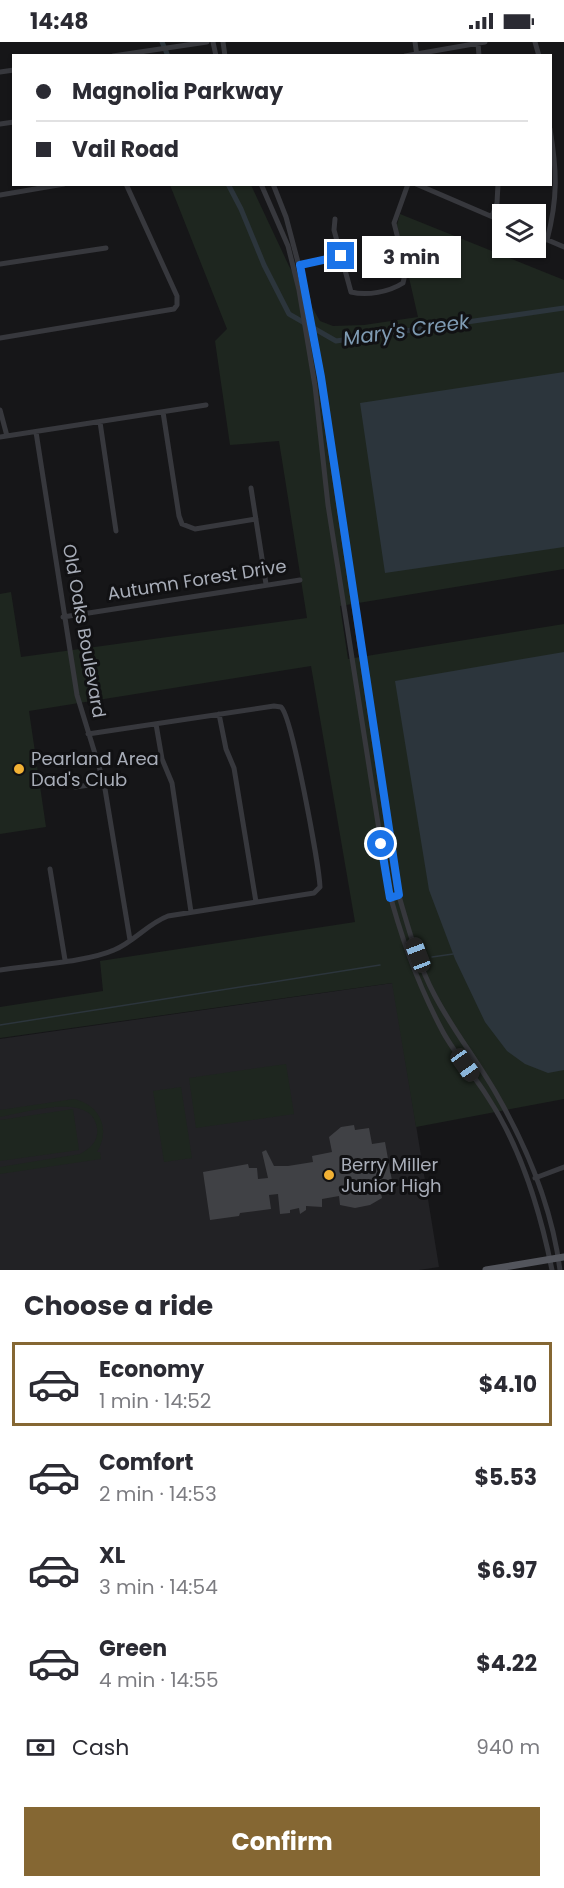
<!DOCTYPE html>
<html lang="en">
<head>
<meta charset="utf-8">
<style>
  body { margin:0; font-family:Poppins,sans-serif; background:#f2f2f3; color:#2b2b33; height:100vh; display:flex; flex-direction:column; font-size:22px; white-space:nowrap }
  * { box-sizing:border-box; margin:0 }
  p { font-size:20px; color:#7c7c81 }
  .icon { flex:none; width:33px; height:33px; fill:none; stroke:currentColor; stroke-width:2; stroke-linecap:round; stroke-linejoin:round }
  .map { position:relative; height:1228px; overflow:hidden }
  .panel { display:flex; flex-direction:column; background:#fff; flex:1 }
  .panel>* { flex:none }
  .top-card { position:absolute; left:12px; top:12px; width:540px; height:132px; border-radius:0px; box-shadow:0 2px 4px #0004; display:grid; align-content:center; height:132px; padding:0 24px; background:#fff }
  .tools { position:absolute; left:492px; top:162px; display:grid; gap:12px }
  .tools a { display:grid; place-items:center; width:54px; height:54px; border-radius:0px; background:#fff; box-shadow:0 2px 4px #0004; font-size:30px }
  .end { position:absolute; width:27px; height:27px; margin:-14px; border:8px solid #1a73e8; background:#fff; box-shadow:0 0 0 3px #fff }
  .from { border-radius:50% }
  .bubble { position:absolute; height:42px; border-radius:0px; background:#fff; box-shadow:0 2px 4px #0004; font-size:20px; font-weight:700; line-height:42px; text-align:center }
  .car { position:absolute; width:18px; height:36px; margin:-18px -9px; border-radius:8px; box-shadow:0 0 4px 2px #0007; background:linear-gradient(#222 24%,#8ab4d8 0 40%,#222 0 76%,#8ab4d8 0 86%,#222 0) }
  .top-card b { display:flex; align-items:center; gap:21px; height:57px; font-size:22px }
  .top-card b+b { border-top:2px solid #e1e1e2 }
  .top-card i { width:15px; height:15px; background:#2b2b33 }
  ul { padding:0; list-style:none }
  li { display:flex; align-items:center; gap:18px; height:84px; margin:0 12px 9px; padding:0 12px; border:3px solid transparent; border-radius:0px }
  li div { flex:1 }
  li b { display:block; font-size:22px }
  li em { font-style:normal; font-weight:700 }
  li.current { border-color:#856733 }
  li>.icon { width:54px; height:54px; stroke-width:1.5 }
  h2 { padding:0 24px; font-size:27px; line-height:72px }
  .pay { display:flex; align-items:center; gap:15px; height:66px; padding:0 24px; font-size:22px }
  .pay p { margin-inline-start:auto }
  .primary-button { display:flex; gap:12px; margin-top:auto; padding:12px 24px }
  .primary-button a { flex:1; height:69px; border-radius:0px; background:#856733; color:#fff; font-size:24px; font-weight:700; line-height:69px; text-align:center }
  .status { display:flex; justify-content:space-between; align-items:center; height:42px; padding:0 30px; background:#fff; direction:ltr }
  .status svg { height:16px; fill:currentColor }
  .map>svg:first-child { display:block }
  .built { fill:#222225 }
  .green { fill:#1e261f }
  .water { fill:#2c353c }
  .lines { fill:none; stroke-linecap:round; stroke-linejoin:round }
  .stream { stroke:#2c353c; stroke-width:1.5 }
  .canal { stroke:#2c353c; stroke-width:5 }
  .building { fill:#404145 }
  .minor { stroke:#37383d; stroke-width:5 }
  .major { stroke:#53555c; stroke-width:7 }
  .route { stroke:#1a73e8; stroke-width:8 }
  .poi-dot { fill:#f2b134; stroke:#111113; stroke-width:2 }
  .labels { text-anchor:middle; stroke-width:6; stroke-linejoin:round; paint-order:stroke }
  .street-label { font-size:18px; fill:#a8adb8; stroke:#111113 }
  .poi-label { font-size:18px; fill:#a8adb8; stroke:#111113; text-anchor:start }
  .water-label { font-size:20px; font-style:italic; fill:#7f9bb3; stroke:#111113 }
</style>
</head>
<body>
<div class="status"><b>14:48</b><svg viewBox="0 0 49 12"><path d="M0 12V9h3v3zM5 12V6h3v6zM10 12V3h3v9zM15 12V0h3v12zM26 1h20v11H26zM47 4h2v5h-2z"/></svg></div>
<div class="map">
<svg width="564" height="1228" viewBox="0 0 564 1228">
  <rect width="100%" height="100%" fill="#161618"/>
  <path class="built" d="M393,941L439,1225L419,1228H0V997Z"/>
  <path class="green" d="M170,143H251L289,224L320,279L333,284L364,283L418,275L397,183L400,172L564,238V527L340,564L348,617L564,582V1057L416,1085L392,941L0,996V965L103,949L100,919L355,880L311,624L29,669L46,785L0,792V552L11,550L21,615L307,576L279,399L230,403L215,299L227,287Z
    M286,1022L294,1072L196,1086L189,1036Z
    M181,1045L192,1116L164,1120L153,1049Z
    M74,1057C100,1063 111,1087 97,1110H100L101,1117L0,1132V1125L80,1112C90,1107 99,1099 97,1086C92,1049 25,1071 0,1075V1068Z
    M73,1067L79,1108L0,1119V1078Z"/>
  <path class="water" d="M564,330V505L385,531L360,361Z
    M564,610V1028L548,1031L525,1022L507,1009L485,980L455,917L429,848L395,639Z"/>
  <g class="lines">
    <path class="stream" d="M432,915L453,912
      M0,983L380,923"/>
    <path class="canal" d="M162,0L168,14
      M228,142L241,167L264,223L289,272L336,299L564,266"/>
  </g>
  <path class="building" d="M354,1083L355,1088L369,1086L372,1102L385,1100L392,1139L379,1142L382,1156L370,1163L355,1166L340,1163L339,1154L322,1157V1165L306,1164V1168L300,1172L299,1166L290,1168V1171L280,1172L278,1152L269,1153L271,1167L240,1171L239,1174L210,1178L203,1130L248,1122L249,1126H257L258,1137L268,1136L262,1110L266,1108L274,1124H288L313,1120L312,1114L332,1110L329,1095L341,1085Z"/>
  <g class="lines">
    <path class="minor" d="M213,0L216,14
      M223,0L225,14
      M415,0L417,14
      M535,0L539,14
      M478,1L479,14
      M113,14L207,0
      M405,14L485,0
      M0,30L14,28
      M0,82L14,80
      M261,142L288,204L299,248L315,344L328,463L388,845C401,896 418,943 443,990C455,1012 473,1032 487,1054C521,1105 540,1168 552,1228
      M273,142L286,175L308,258L396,844C407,880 416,918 434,952C452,987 477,1018 497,1053C528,1107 552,1166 560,1228
      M416,142L502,179
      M0,153L64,142
      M492,174L497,161L498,142
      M335,177L334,188L351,250C367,254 389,250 403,241L406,228L394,181L408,142
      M536,193L564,205
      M547,198C558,156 557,129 550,87
      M0,222L106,206
      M300,223L341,214
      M0,296L174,267L177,263V254L126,142
      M0,368L7,394
      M163,370L179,474L182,482L195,487L256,477
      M100,380L116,489
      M36,390L77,653L104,741L130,898
      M0,395L206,363
      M251,446L266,542
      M63,575L300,538
      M219,672L226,707L234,726L256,860
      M156,682L162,717L172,741L191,870
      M75,745L104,741
      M50,827L65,918
      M0,928C31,923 87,920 114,908C134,900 147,882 168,874L314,851L320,845C319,823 292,674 281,665L274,664L88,692
      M535,1136L564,1125"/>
    <path class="major" d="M486,1228L564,1215"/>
  </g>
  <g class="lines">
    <path class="route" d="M341,214L300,223L321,335L399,853L390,856L381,802"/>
  </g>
  <g class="poi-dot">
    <circle cx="19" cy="727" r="6"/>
    <circle cx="329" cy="1133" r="6"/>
  </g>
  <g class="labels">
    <g class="street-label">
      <text transform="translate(197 538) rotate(-9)" y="6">Autumn Forest Drive</text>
      <text transform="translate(84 589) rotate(80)" y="6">Old Oaks Boulevard</text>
    </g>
    <g class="poi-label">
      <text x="31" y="723">Pearland Area<tspan x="31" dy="21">Dad's Club</tspan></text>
      <text x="341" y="1129">Berry Miller<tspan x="341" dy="21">Junior High</tspan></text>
    </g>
    <g class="water-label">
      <text transform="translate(406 288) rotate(-8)" y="7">Mary's Creek</text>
    </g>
  </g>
</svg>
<div class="tools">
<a><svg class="icon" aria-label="layers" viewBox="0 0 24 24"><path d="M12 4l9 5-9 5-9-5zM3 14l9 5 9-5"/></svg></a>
</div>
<i class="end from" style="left:381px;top:802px"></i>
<i class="end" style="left:341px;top:214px"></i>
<div class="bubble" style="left:362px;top:194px;width:99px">3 min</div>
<i class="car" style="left:418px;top:913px;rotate:339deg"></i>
<i class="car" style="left:465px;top:1023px;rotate:145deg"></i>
<div class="top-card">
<b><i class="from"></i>Magnolia Parkway</b>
<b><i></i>Vail Road</b>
</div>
</div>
<section class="panel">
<h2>Choose a ride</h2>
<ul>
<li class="current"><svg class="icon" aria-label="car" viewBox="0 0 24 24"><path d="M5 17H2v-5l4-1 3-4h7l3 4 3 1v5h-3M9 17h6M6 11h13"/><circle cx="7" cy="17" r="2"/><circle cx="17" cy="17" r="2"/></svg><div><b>Economy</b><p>1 min · 14:52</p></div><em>$4.10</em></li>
<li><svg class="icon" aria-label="car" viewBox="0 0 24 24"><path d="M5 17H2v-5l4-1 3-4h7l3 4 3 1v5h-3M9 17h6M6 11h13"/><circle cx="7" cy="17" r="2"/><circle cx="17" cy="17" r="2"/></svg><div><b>Comfort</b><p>2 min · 14:53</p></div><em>$5.53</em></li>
<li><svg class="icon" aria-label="car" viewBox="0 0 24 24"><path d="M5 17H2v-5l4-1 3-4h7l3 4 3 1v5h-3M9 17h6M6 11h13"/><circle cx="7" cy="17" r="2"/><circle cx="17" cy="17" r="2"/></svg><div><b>XL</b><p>3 min · 14:54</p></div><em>$6.97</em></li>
<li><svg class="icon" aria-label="car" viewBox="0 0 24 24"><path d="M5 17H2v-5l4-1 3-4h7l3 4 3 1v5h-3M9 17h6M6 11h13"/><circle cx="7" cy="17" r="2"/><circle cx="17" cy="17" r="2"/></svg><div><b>Green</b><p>4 min · 14:55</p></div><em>$4.22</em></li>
</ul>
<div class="pay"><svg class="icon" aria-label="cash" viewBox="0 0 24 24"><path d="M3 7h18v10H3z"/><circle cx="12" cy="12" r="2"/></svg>Cash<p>940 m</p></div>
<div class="primary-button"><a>Confirm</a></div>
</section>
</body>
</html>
